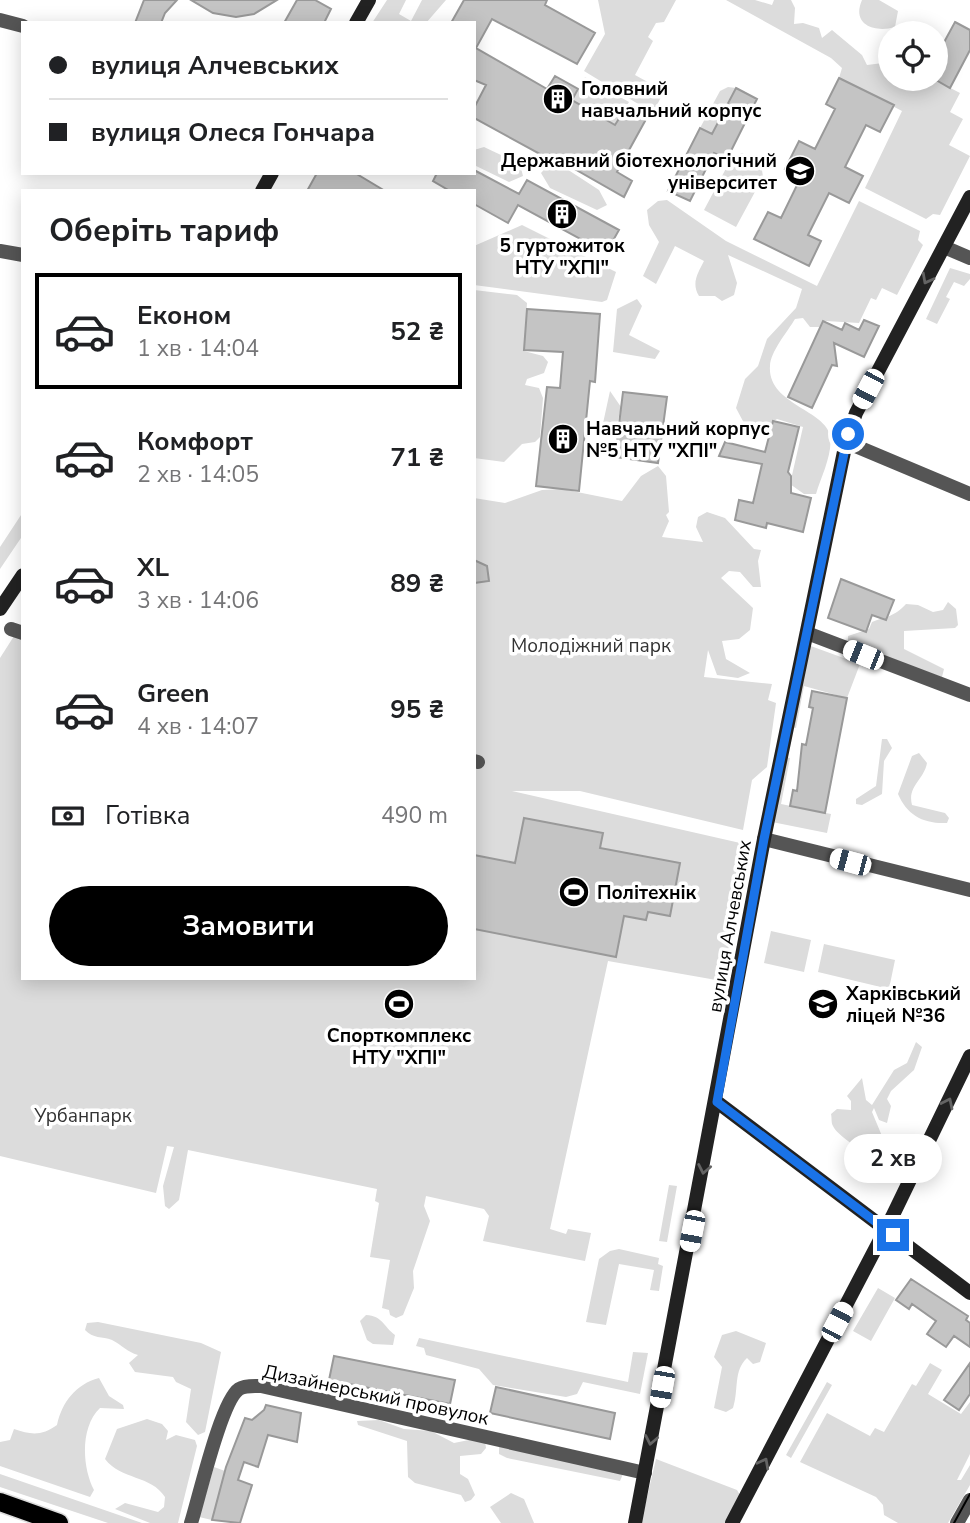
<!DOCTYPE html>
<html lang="uk">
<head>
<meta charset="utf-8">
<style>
  body { margin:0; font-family:"Nunito Sans",sans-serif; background:#f6f6f6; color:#202124; height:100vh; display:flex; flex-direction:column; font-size:26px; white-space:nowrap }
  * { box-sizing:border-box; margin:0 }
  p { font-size:23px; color:#757577 }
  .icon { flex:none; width:38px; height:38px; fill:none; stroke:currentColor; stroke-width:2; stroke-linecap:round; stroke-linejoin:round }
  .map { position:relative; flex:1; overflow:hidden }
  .panel { position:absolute; left:21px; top:189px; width:455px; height:791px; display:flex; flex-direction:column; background:#fff; border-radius:0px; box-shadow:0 4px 18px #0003 }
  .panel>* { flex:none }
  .top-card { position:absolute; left:21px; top:21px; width:455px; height:154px; border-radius:0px; box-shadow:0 4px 18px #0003; display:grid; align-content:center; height:154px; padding:0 28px; background:#fff }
  .buttons { position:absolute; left:878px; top:21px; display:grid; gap:14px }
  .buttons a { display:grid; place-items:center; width:70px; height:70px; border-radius:50%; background:#fff; box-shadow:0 4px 18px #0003; font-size:35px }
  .end { position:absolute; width:32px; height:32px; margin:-16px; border:9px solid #1a73e8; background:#fff; box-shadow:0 0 0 4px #fff }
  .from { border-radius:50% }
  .bubble { position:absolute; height:49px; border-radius:24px; background:#fff; box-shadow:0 4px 18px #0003; font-size:23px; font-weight:700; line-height:49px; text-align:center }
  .car { position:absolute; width:21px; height:42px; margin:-21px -10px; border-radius:9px; box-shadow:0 0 5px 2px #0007; background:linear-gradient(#fff 24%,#345 0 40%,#fff 0 76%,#345 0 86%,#fff 0) }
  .top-card b { display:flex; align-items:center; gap:24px; height:66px; font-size:26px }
  .top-card b+b { border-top:2px solid #e0e0e0 }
  .top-card i { width:18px; height:18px; background:#202124 }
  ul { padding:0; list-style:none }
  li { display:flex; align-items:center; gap:21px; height:116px; margin:0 14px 10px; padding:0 14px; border:4px solid transparent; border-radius:0px }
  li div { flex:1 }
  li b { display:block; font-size:26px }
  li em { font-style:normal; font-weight:700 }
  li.on { border-color:#000 }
  li>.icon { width:63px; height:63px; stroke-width:1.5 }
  h2 { padding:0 28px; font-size:32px; line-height:84px }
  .pay { display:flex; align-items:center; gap:18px; height:77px; padding:0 28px; font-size:26px }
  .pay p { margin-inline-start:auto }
  .button { display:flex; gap:14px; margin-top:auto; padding:14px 28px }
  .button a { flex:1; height:80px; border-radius:42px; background:#000; color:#fff; font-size:28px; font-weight:700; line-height:80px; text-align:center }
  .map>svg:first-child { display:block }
  .green { fill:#dcdcdc }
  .building { fill:#c4c4c4; stroke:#999; stroke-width:2 }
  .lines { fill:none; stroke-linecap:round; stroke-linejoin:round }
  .primary-casing { stroke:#dbdbdb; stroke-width:21 }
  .street { stroke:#555; stroke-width:14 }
  .secondary { stroke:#222; stroke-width:14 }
  .primary { stroke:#000; stroke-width:18 }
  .tram { stroke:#000; stroke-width:2 }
  .oneway { stroke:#646464 }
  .route { stroke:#1a73e8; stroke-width:9 }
  .labels { text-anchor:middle; stroke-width:7; stroke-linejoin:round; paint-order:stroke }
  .poi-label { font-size:19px; font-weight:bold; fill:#000; stroke:#fff; text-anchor:start }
  .park-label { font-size:19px; fill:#333; stroke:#fff }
  .street-label { font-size:19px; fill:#000; stroke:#fff }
</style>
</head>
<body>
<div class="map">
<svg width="970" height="1523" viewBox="0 0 970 1523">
  <rect width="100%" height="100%" fill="#fff"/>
  <path class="green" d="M387,0H406L399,14L411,21L422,0H446L426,23H372Z
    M598,0H676L664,22L656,23L648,37L653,41L635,75L664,91L653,113L584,71L605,34Z
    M726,0H755L772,5L774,0H791L795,8L794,24L803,23L819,28L822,38L832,30L862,55L867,65L891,62V79H933L960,93L950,112L963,119L949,145L970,156L940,215L933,214L926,219L865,188L902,111L839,78L842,68L831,58Z
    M862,0H879L898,11L895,27C875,33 851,25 862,0Z
    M585,77L629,102L615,125L572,100Z
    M728,87L736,88L712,134L700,128L720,91Z
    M484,147L520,164L523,176L509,182L474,165V150Z
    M742,153L761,163L763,177L736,227L704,210L731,159Z
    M553,160L599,190L607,205L597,210L550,188L541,173Z
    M667,200L726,241L817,286L859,201L920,231L918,240L923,245L897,295L882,288L876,300L871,298L859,323L826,321L819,327H810L803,318L795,319C788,331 770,352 770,366C767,404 826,410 830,436C833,454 821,477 816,494H804L790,484L803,427L777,419L761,429L745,425L736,408L745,379L758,366L767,339L796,308L802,289L728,255L737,283L734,295L722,301L715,296H699C691,283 698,273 704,261L675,246L656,284L643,276L659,242L649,225L647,210L658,201Z
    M522,225L616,272L607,300L602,302L474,285V246Z
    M950,268L970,274V279L964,286L954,282L946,297L950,299L937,324L926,319Z
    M474,290L517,295L527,303L524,351L543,356L548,362L544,373L527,379L525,385L539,388L543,398L540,437L535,442L522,444L504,462L474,458Z
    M637,299L642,306L629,335L660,351L655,359L613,352L617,309Z
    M610,391L621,407L616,429L605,434L602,428Z
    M658,466L666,476L669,512L666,515L669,521L662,537L703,542L696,527L698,517L707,512L725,518L754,549L761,550L758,561L761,587H753L740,572L729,571L721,578L753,608L750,630L739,639L722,641L726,659L750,673L738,678L717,675L708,650L704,677L772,684L768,700L776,703L767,767L752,780L743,830L580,791H512L749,845L722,981L608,961L550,1229L566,1234L568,1229L591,1233L585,1261L483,1241L489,1216L484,1209L426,1196L424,1206L430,1221L413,1271L414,1288L403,1315L396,1318L390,1315L389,1310L382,1308L390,1260L370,1257L379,1203L375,1201L377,1189L188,1150L179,1200L169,1209L165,1206L163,1186L174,1147L167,1146L156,1193L0,1156V658L23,622V978H474V498L505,503L542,490L562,489L622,501L641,476Z
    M23,512V535L0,569V547Z
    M948,602L956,609L958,625L955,628L904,631V649L944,669L942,677L848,645V636L869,629L872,622C887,616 894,617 906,604L918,605L933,612L943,610Z
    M808,645L860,664L847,698L804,686L796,728L792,727Z
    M882,739H887L892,748L884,761L882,794L862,805L856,804V799L876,786Z
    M919,753L927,763C924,780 907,786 912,805L945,813L949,818L947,823C923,824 907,815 898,794L912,756Z
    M785,757L790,758L781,804L831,814L827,833L772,822Z
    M771,931L811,940L804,972L764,963Z
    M824,944L895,960L889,989L818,972Z
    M916,1042L922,1047L914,1070L891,1091L887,1099L891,1106L887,1123L879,1120L874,1108L872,1112L882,1136L872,1153C864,1154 836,1134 833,1126C831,1123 832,1118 831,1114L837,1109L851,1110V1101L847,1096L862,1078L866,1100L872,1105L894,1070L907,1063Z
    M669,1185L677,1186L667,1242L659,1241Z
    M619,1249L659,1258L658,1264L663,1266L659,1291L650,1290L654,1270L619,1264L606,1325L586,1322L599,1259L610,1251Z
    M878,1288L895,1298L871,1341L853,1331Z
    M366,1315C383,1316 383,1326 395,1335L393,1345L373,1344L367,1340L360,1321Z
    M98,1322L201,1343L221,1352L205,1432L198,1435L186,1422L191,1389L176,1382L173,1377L135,1372L129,1363L138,1355C127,1352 122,1345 112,1340C102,1336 93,1339 85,1330L87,1323Z
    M736,1331L766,1343L760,1362L753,1364L747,1358C733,1371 739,1390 733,1408L726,1412L714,1408L722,1367L714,1357L722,1335Z
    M419,1338L628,1382L633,1352L648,1353L640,1394L583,1382L577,1394L566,1397L493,1385L479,1369L426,1355L424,1348L416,1346Z
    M930,1363L942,1370L928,1394L961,1414L970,1402V1454L957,1480H961L970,1465V1485L948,1523H898L884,1515L883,1505L876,1497L800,1462L827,1413L870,1436L875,1428L884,1432L912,1384L916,1386Z
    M99,1378L109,1396L123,1405L124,1409L100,1408C80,1427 82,1467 94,1490L90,1497L0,1466V1442L10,1440L14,1429C31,1435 42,1436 57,1425C62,1402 76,1384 99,1378Z
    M827,1382L832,1385L791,1458L786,1455Z
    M147,1419L162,1424L168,1431L166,1440L176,1435L195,1440L197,1446L178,1523H150L115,1509L125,1503L158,1512L164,1507L165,1497C151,1475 121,1480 105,1459L117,1429Z
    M379,1420L404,1429L431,1431L454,1443L474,1439L485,1441L486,1448L481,1454L460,1456V1474L468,1479L475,1495L471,1500L465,1502L461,1495L415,1483L408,1477L407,1441L358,1425L357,1421Z
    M504,1444L623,1474L620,1481L507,1458L499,1454V1447Z
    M656,1459L737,1490L740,1495L730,1523H641Z
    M214,1467L225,1471L212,1520L199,1517Z
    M0,1474L142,1523H108L0,1487Z
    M511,1493L524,1499L534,1523H501L490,1507Z"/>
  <path class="building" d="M144,0H177L165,13L161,23H135Z
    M191,0H277L254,14L236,17L213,13Z
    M297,0H315L331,9L324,23H284Z
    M464,0H547L545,5L595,33L577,64L492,19L476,48L547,89L555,76L578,89L572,100L615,125L625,109L645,121L617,172L632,181L624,197L550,155L549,159L474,118V108L486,85L474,80V23H451Z
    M955,22L970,30V50L950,88L936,80V57Z
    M839,78L894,105L880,132L866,125L845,167L863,176L849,203L829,193L808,235L821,241L809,266L754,239L768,212L781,218L801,177L785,169L799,141L815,149L835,109L826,104Z
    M736,88L757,99L727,159L714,153L690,201L668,191L700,128L712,134Z
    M474,170L519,194L527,180L619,230L606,253L518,205L508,223L474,204V191H450L433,181L437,173H474Z
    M317,173H355L385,191H307Z
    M527,309L600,314L595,382L590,381L579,491L536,486L547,387L560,388L563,352L524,350Z
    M864,320L879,326L864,357L834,343L837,366L832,365L812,408L788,397L823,321L842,330L845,323L859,330Z
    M623,392L667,397L658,463L615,457Z
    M773,421L799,427L788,472L791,476V493L811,498L803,532L767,523L766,528L735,520L739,500L753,503L762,464L719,456L725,442L765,452Z
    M474,560L487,566L489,581L474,583Z
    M841,579L894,600L886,620L872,615L866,632L828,618Z
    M812,691L847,698L825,813L790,806L793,790L797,791L802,744L806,745L813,708L809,707Z
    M524,818L603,833L600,848L680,863L670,916L648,912L646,920L624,916L616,957L474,929V855L515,863Z
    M911,1279L968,1316L966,1320L970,1323V1347L954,1336L946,1347L927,1334L936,1321L912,1304L909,1309L896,1300Z
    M334,1356L455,1380L450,1404L329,1380Z
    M970,1363V1394L959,1410L944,1400Z
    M496,1387L615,1413L610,1439L490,1413Z
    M266,1405L301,1413L297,1442L268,1435L258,1467L244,1462L238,1480L252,1485L240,1523L212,1520L226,1467L245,1418L252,1420L264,1410Z"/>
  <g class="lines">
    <g class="primary-casing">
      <path id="primary" d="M0,1502L59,1523"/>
    </g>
    <path class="street" d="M0,20L23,26
      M944,247L970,258
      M0,251L23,255
      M846,442L970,494
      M11,629L23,633
      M807,633L970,695
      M474,761L478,762
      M764,839L970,890
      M191,1523C199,1498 221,1401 239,1389C245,1385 254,1386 261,1386L645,1473
      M957,1523L970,1500"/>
    <path class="secondary" d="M356,23L369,0
      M262,191L272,173
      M0,609L23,575
      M717,1102L970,1293
      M635,1523L764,839L846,442L856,413L970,197
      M732,1523L892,1217L970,1056"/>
    <use href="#primary" class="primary"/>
    <path class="tram" d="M954,1523L970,1494"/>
  </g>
  <defs><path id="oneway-chevron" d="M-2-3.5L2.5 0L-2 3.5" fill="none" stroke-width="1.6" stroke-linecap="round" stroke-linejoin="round" transform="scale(1.75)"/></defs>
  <g class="oneway">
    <use href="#oneway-chevron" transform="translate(927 279) rotate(118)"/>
    <use href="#oneway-chevron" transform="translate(948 1103) rotate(-64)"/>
    <use href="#oneway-chevron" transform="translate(704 1169) rotate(101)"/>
    <use href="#oneway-chevron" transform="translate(651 1440) rotate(101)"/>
    <use href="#oneway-chevron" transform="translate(764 1463) rotate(-62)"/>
  </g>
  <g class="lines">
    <path class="route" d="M848,434L764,839L717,1102L893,1235"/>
  </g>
  <defs>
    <g id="building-disc" transform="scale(1.575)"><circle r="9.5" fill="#000" stroke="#fff"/><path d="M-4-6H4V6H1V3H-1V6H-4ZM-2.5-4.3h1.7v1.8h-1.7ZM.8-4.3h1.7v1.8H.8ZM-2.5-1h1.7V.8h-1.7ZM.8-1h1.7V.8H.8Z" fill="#fff"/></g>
    <g id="university-disc" transform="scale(1.575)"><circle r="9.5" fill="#000" stroke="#fff"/><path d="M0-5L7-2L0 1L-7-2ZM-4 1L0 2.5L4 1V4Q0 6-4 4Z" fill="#fff"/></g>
    <g id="stadium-disc" transform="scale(1.575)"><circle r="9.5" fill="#000" stroke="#fff"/><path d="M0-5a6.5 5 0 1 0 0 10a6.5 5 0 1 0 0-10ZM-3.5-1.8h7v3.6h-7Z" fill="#fff"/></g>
    <g id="school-disc" transform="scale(1.575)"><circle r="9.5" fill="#000" stroke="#fff"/><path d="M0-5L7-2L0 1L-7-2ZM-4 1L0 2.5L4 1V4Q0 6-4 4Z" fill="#fff"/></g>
  </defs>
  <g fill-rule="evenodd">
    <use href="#building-disc" x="558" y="99"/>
    <use href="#university-disc" x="800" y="171"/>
    <use href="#building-disc" x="562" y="214"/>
    <use href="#building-disc" x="563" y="439"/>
    <use href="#stadium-disc" x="574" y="892"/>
    <use href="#stadium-disc" x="399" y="1004"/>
    <use href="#school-disc" x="823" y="1004"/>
  </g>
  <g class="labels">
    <g class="poi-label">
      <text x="581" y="95">Головний<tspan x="581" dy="22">навчальний корпус</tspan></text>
      <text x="777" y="167" text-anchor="end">Державний біотехнологічний<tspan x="777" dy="22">університет</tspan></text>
      <text x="562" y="252" text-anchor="middle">5 гуртожиток<tspan x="562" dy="22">НТУ "ХПІ"</tspan></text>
      <text x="586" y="435">Навчальний корпус<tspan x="586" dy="22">№5 НТУ "ХПІ"</tspan></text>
      <text x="597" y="899">Політехнік</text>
      <text x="846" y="1000">Харківський<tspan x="846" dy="22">ліцей №36</tspan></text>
      <text x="399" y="1042" text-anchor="middle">Спорткомплекс<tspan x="399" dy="22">НТУ "ХПІ"</tspan></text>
    </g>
    <g class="park-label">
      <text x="591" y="652">Молодіжний парк</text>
      <text x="83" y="1122">Урбанпарк</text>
    </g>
    <g class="street-label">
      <text transform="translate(729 926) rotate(-80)" y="7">вулиця Алчевських</text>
      <text transform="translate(376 1394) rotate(12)" y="7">Дизайнерський провулок</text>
    </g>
  </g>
</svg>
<div class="buttons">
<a><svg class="icon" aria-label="locate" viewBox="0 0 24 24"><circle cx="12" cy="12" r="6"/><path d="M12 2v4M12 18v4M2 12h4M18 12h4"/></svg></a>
</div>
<i class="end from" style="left:848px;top:434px"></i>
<i class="end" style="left:893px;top:1235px"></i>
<div class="bubble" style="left:844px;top:1134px;width:98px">2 хв</div>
<i class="car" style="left:868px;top:389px;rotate:208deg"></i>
<i class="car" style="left:863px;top:655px;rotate:292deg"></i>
<i class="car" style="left:850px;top:862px;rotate:285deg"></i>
<i class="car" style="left:692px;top:1231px;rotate:191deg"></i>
<i class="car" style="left:837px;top:1322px;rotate:28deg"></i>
<i class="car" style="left:662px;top:1387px;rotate:190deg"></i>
<div class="top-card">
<b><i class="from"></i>вулиця Алчевських</b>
<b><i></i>вулиця Олеся Гончара</b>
</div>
<section class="panel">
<h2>Оберіть тариф</h2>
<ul>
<li class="on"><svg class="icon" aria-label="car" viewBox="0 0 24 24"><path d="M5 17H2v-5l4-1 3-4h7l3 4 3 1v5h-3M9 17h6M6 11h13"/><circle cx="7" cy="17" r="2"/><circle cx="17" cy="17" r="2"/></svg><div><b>Економ</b><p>1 хв · 14:04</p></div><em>52 ₴</em></li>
<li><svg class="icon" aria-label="car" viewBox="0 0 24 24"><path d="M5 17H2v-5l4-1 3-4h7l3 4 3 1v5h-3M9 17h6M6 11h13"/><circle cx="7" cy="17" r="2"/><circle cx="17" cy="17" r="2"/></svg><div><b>Комфорт</b><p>2 хв · 14:05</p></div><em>71 ₴</em></li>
<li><svg class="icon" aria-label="car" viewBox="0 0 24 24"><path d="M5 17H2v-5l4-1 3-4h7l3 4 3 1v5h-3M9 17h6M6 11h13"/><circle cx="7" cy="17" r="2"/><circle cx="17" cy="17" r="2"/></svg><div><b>XL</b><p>3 хв · 14:06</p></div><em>89 ₴</em></li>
<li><svg class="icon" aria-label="car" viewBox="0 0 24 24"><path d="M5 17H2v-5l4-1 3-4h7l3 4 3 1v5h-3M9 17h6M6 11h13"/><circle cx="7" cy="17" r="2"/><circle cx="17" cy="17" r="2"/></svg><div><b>Green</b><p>4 хв · 14:07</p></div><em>95 ₴</em></li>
</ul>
<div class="pay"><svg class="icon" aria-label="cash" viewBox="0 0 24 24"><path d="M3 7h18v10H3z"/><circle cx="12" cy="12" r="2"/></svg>Готівка<p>490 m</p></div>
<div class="button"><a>Замовити</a></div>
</section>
</div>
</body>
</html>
